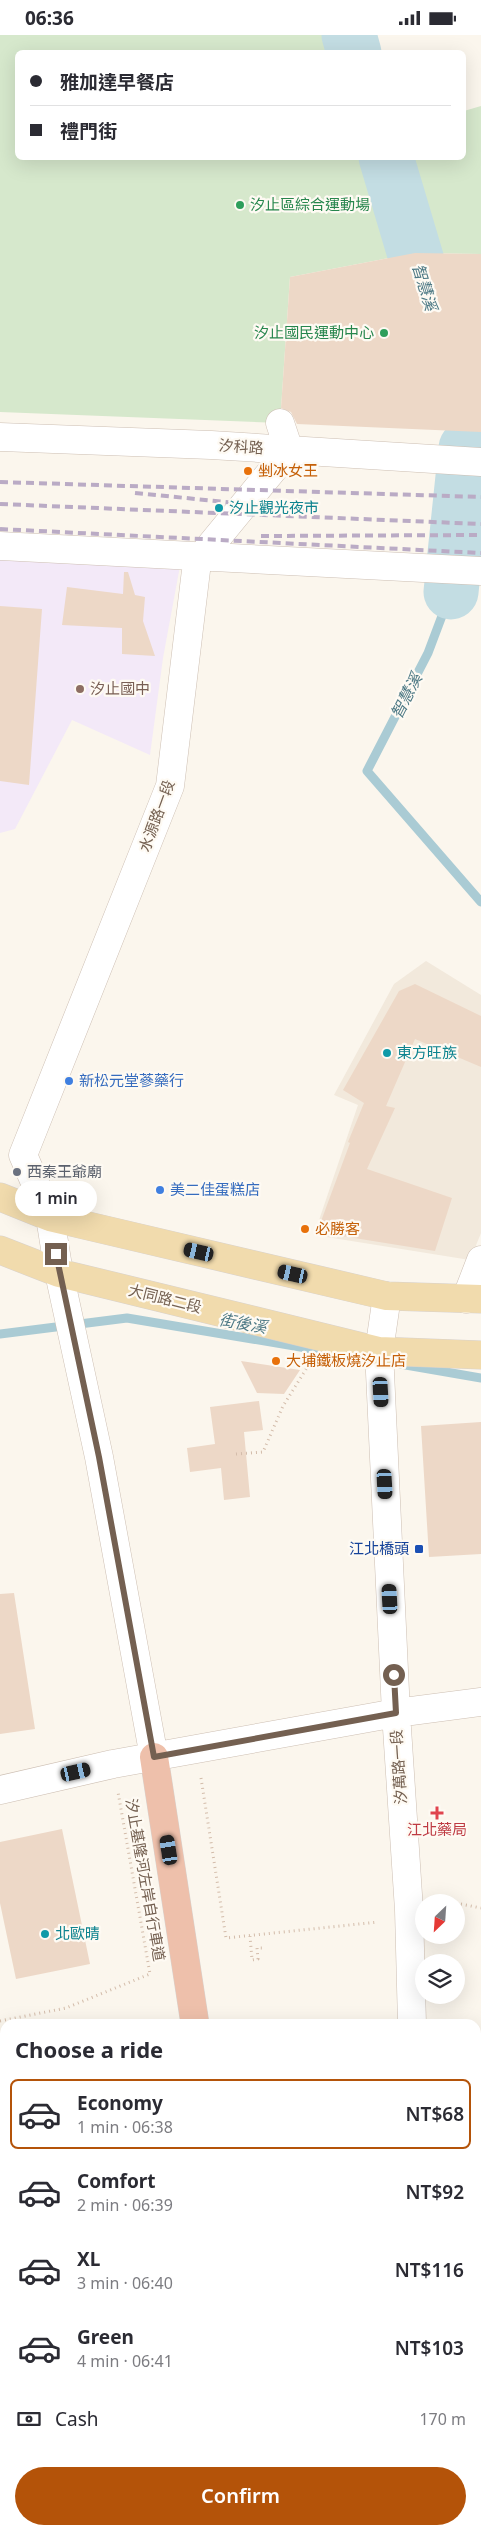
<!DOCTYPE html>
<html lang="en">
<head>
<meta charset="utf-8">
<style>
  body { margin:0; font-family:"Noto Sans","Noto Sans TC",sans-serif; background:#f7f7f7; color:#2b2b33; height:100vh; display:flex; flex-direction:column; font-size:19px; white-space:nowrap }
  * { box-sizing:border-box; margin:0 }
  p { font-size:16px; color:#7c7c81 }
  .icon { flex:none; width:28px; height:28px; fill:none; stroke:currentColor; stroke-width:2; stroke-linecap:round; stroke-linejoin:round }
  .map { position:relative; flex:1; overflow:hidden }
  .side { position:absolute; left:0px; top:1984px; width:481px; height:516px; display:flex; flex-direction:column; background:#fff; border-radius:15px 15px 0 0; box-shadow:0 5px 20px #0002 }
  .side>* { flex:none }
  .top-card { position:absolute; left:15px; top:15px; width:451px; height:110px; border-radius:8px; box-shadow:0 5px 20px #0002; display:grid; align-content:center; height:110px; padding:0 15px; background:#fff }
  .needle { width:32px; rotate:205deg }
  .controls { position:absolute; left:415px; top:1859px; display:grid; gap:10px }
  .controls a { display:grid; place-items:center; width:50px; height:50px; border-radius:50%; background:#fff; box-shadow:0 5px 20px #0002; font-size:25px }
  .end { position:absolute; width:22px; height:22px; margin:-11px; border:6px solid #746051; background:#fff; box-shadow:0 0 0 2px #fff }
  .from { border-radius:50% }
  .bubble { position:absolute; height:35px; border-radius:18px; background:#fff; box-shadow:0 5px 20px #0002; font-size:16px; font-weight:600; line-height:35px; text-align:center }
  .car { position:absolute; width:15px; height:30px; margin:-15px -8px; border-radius:6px; box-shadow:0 0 4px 1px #0007; background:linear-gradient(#222 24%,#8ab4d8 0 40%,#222 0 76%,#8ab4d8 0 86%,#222 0) }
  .top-card b { display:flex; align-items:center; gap:18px; height:48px; font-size:19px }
  .top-card b+b { border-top:1px solid #e1e1e2 }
  .top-card i { width:12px; height:12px; background:#2b2b33 }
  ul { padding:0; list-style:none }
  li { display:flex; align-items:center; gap:15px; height:70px; margin:0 10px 8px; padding:0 5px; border:2px solid transparent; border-radius:8px }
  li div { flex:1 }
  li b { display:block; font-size:19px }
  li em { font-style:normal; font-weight:600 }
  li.selected { border-color:#b45309 }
  li>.icon { width:45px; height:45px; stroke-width:1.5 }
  h2 { padding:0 15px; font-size:22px; line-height:60px }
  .pay { display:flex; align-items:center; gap:12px; height:55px; padding:0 15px; font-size:19px }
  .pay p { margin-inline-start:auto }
  .cta { display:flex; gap:10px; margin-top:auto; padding:10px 15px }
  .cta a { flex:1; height:58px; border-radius:30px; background:#b45309; color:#fff; font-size:20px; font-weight:600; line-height:58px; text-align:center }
  .status { display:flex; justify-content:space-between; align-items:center; height:35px; padding:0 25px; background:#fff; direction:ltr }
  .status svg { height:14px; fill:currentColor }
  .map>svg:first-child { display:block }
  .residential { fill:#f2e9dc }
  .education { fill:#f3e9f8 }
  .green { fill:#d6e8cc }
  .water { fill:#c3dde3; stroke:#aacbd4 }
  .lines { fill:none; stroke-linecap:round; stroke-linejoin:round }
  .stream { stroke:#aacbd4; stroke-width:9 }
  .river { stroke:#c3dde3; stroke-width:55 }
  .building { fill:#edd8c7 }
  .minor-casing { stroke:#cdbfb3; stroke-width:29 }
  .major-casing { stroke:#d8d2ce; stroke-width:29 }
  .highway-casing { stroke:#d8d2ce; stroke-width:29 }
  .path { stroke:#d3bcaa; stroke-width:3; stroke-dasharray:1 4; stroke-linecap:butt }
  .minor { stroke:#fff; stroke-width:28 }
  .major { stroke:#f1dbad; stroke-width:28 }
  .highway { stroke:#eec0ab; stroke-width:28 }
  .rail { stroke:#baabc5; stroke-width:4; stroke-dasharray:8 5; stroke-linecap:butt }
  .route { stroke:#746051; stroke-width:6 }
  .leisure-dot { fill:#2e9e5b; stroke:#fefaf3; stroke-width:2 }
  .food-dot { fill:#e8710a; stroke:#fefaf3; stroke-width:2 }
  .culture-dot { fill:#0f9aa8; stroke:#fefaf3; stroke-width:2 }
  .education-dot { fill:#8d6e63; stroke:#fefaf3; stroke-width:2 }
  .shop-dot { fill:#3f7fe0; stroke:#fefaf3; stroke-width:2 }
  .worship-dot { fill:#6b7280; stroke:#fefaf3; stroke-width:2 }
  .transit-dot { fill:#1a4fb4; stroke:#fefaf3; stroke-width:2 }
  .health-dot { fill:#e0444e; stroke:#fefaf3; stroke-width:2 }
  .labels { text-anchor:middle; stroke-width:4.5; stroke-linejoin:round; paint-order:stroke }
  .leisure-label { font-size:15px; fill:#27864d; stroke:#fefaf3; text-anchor:start }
  .street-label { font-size:15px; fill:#746051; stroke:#fefaf3 }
  .food-label { font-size:15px; fill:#c56008; stroke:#fefaf3; text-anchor:start }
  .culture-label { font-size:15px; fill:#0d838f; stroke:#fefaf3; text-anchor:start }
  .education-label { font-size:15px; fill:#785e54; stroke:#fefaf3; text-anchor:start }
  .shop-label { font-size:15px; fill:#366cbe; stroke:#fefaf3; text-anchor:start }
  .worship-label { font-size:15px; fill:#5b616d; stroke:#fefaf3; text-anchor:start }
  .transit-label { font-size:15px; fill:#164399; stroke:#fefaf3; text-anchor:end }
  .health-label { font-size:15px; fill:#be3a42; stroke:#fefaf3 }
  .water-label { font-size:16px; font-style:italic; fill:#4d7985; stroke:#fefaf3 }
</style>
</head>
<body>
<div class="status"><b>06:36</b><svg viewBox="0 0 49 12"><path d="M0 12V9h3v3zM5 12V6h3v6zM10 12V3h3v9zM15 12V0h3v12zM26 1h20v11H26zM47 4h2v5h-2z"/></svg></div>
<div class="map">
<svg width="481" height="2499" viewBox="0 0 481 2499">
  <rect width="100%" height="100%" fill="#fbf6ed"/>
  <path class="residential" d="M426,926L481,960V1198L470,1225L314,1200L358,1070L334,1060L394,949Z"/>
  <path class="education" d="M0,522L180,531L163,623L150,720L72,685L15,794L0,798Z"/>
  <path class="green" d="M0,0H367L373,17L18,18V122H464V76L481,71V219L415,218L290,242L280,388L0,377Z"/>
  <path class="water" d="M481,2071V2297H476V2072Z
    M5,2128V2360L0,2361V2129Z"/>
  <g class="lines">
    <path class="stream" d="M451,557L428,618L367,736L481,867
      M0,1299L127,1283L330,1317
      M400,1329L481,1343"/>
    <path class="river" d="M349,0L354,18
      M386,122L436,290
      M451,557L466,413"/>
  </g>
  <path class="building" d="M415,218L481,219V397L297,389L291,377L281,373L290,242Z
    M124,537H128L135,560L145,562L143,586L155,621L122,619V593L62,590L67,552L123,559Z
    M0,571L42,574L29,750L0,746Z
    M415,949L481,981V1032L415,1004L386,1071L395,1073L367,1134L452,1163L435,1216L317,1197L350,1108L348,1107L364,1068L343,1055L399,956Z
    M241,1326L300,1335L284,1359L257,1358Z
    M259,1366L263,1395L244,1397L250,1462L224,1465L221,1433L190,1437L187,1413L215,1409L210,1372Z
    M481,1387V1519L429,1522L421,1391Z
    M14,1558L35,1694L0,1699V1559Z
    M62,1794L90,1929L16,1944L0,1868V1807Z"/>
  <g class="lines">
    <g class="minor-casing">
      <path id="minor" d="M0,402L211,410L481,427
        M0,511L481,536
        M387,1261L379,1316L396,1678L409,1875L412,1989
        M466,1264L481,1225
        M154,1722L99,1422L59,1238L50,1182L23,1120L170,751L197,527L289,415L280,388
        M0,1755L113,1729L396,1678L481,1667
        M424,2499V2495"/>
    </g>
    <g class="major-casing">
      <path id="major" d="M0,1162L50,1182L387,1261L481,1264
        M0,1215L59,1238L379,1316L481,1320"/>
    </g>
    <g class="highway-casing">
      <path id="highway" d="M154,1722L195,1989
        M261,2495V2499"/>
    </g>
    <path class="path" d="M236,1419L263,1417L283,1371L310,1328
      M201,1743L226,1903L378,1887
      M439,1865L455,1868
      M456,1868L481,1873
      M250,1901L252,1925L258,1924L257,1913H262
      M0,1986L66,1973L150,1939L118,1757
      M476,2441L481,2440
      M0,2469L2,2481H5"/>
    <use href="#minor" class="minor"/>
    <use href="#major" class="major"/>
    <use href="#highway" class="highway"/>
    <path class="rail" d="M0,447L481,462
      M135,458L307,475
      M0,469L481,489
      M0,494L481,518
      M261,501L481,500"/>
  </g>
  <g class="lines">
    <path class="route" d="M56,1219L99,1422L154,1722L396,1678L394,1640"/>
  </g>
  <g class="leisure-dot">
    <circle cx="240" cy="170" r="5"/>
    <circle cx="384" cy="298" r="5"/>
  </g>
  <g class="food-dot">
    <circle cx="248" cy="436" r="5"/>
    <circle cx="305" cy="1194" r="5"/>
    <circle cx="276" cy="1326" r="5"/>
  </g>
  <g class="culture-dot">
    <circle cx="219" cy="473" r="5"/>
    <circle cx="387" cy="1018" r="5"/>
    <circle cx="45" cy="1899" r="5"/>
  </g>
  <circle class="education-dot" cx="80" cy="654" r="5"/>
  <g class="shop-dot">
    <circle cx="69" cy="1046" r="5"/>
    <circle cx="160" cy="1155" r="5"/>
  </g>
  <circle class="worship-dot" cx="17" cy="1137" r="5"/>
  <rect class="transit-dot" x="414" y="1509" width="10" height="10" rx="2.5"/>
  <path class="health-dot" d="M434.5 1770.5h5v5h5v5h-5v5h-5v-5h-5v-5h5z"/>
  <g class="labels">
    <g class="leisure-label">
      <text x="250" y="175">汐止區綜合運動場</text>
      <text x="374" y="303" text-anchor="end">汐止國民運動中心</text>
    </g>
    <g class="street-label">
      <text transform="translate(241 412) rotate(4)" y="5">汐科路</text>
      <text transform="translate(157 781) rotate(-70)" y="5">水源路一段</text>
      <text transform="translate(165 1264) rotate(14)" y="5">大同路二段</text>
      <text transform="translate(399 1732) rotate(-94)" y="5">汐萬路一段</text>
      <text transform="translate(145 1845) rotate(80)" y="5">汐止基隆河左岸自行車道</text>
    </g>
    <g class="food-label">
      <text x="258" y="441">剉冰女王</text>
      <text x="315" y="1199">必勝客</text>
      <text x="286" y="1331">大埔鐵板燒汐止店</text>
    </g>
    <g class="culture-label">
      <text x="229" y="478">汐止觀光夜市</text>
      <text x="397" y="1023">東方旺族</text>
      <text x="55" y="1904">北歐晴</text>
    </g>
    <g class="education-label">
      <text x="90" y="659">汐止國中</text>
    </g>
    <g class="shop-label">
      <text x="79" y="1051">新松元堂蔘藥行</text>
      <text x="170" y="1160">美二佳蛋糕店</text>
    </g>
    <g class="worship-label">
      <text x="27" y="1142">西秦王爺廟</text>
    </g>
    <g class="transit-label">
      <text x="409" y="1519">江北橋頭</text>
    </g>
    <g class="health-label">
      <text x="437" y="1800">江北藥局</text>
    </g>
    <g class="water-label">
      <text transform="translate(425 252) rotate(73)" y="6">智慧溪</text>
      <text transform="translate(406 661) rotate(-63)" y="6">智慧溪</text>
      <text transform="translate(243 1288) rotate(10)" y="6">街後溪</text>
    </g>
  </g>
</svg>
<div class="controls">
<a><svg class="needle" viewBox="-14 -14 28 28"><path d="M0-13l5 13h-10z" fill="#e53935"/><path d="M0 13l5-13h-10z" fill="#7c7c81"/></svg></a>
<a><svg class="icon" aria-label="layers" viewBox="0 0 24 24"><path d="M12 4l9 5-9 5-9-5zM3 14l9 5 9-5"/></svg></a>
</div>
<i class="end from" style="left:394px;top:1640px"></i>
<i class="end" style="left:56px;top:1219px"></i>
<div class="bubble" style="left:15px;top:1146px;width:82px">1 min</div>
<i class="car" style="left:199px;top:1217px;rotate:283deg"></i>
<i class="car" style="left:293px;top:1239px;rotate:283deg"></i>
<i class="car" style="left:381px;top:1357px;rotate:177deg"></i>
<i class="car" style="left:385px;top:1449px;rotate:177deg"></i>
<i class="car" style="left:390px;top:1564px;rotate:357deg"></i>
<i class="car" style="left:76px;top:1737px;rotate:77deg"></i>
<i class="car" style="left:169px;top:1815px;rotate:351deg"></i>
<div class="top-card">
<b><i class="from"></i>雅加達早餐店</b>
<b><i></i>禮門街</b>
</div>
<section class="side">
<h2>Choose a ride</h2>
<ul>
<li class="selected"><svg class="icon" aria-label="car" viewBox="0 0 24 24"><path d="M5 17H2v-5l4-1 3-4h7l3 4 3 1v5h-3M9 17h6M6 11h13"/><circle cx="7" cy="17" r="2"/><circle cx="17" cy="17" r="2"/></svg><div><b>Economy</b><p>1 min · 06:38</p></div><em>NT$68</em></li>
<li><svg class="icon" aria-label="car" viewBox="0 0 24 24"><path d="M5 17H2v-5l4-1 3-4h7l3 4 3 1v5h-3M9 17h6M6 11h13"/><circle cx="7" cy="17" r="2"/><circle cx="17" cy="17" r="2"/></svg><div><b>Comfort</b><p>2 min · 06:39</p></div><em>NT$92</em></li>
<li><svg class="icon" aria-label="car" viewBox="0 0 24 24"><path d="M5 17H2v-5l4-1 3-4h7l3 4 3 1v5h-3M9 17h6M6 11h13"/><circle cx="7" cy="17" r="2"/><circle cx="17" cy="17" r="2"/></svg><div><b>XL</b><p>3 min · 06:40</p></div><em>NT$116</em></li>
<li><svg class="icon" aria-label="car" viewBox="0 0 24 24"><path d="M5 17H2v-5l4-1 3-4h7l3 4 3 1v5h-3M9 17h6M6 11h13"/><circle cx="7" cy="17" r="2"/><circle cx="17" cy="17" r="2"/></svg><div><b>Green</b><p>4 min · 06:41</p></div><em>NT$103</em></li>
</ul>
<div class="pay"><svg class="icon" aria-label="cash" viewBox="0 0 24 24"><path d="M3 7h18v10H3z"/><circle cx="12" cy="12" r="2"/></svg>Cash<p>170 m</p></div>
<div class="cta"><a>Confirm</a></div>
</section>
</div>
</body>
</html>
